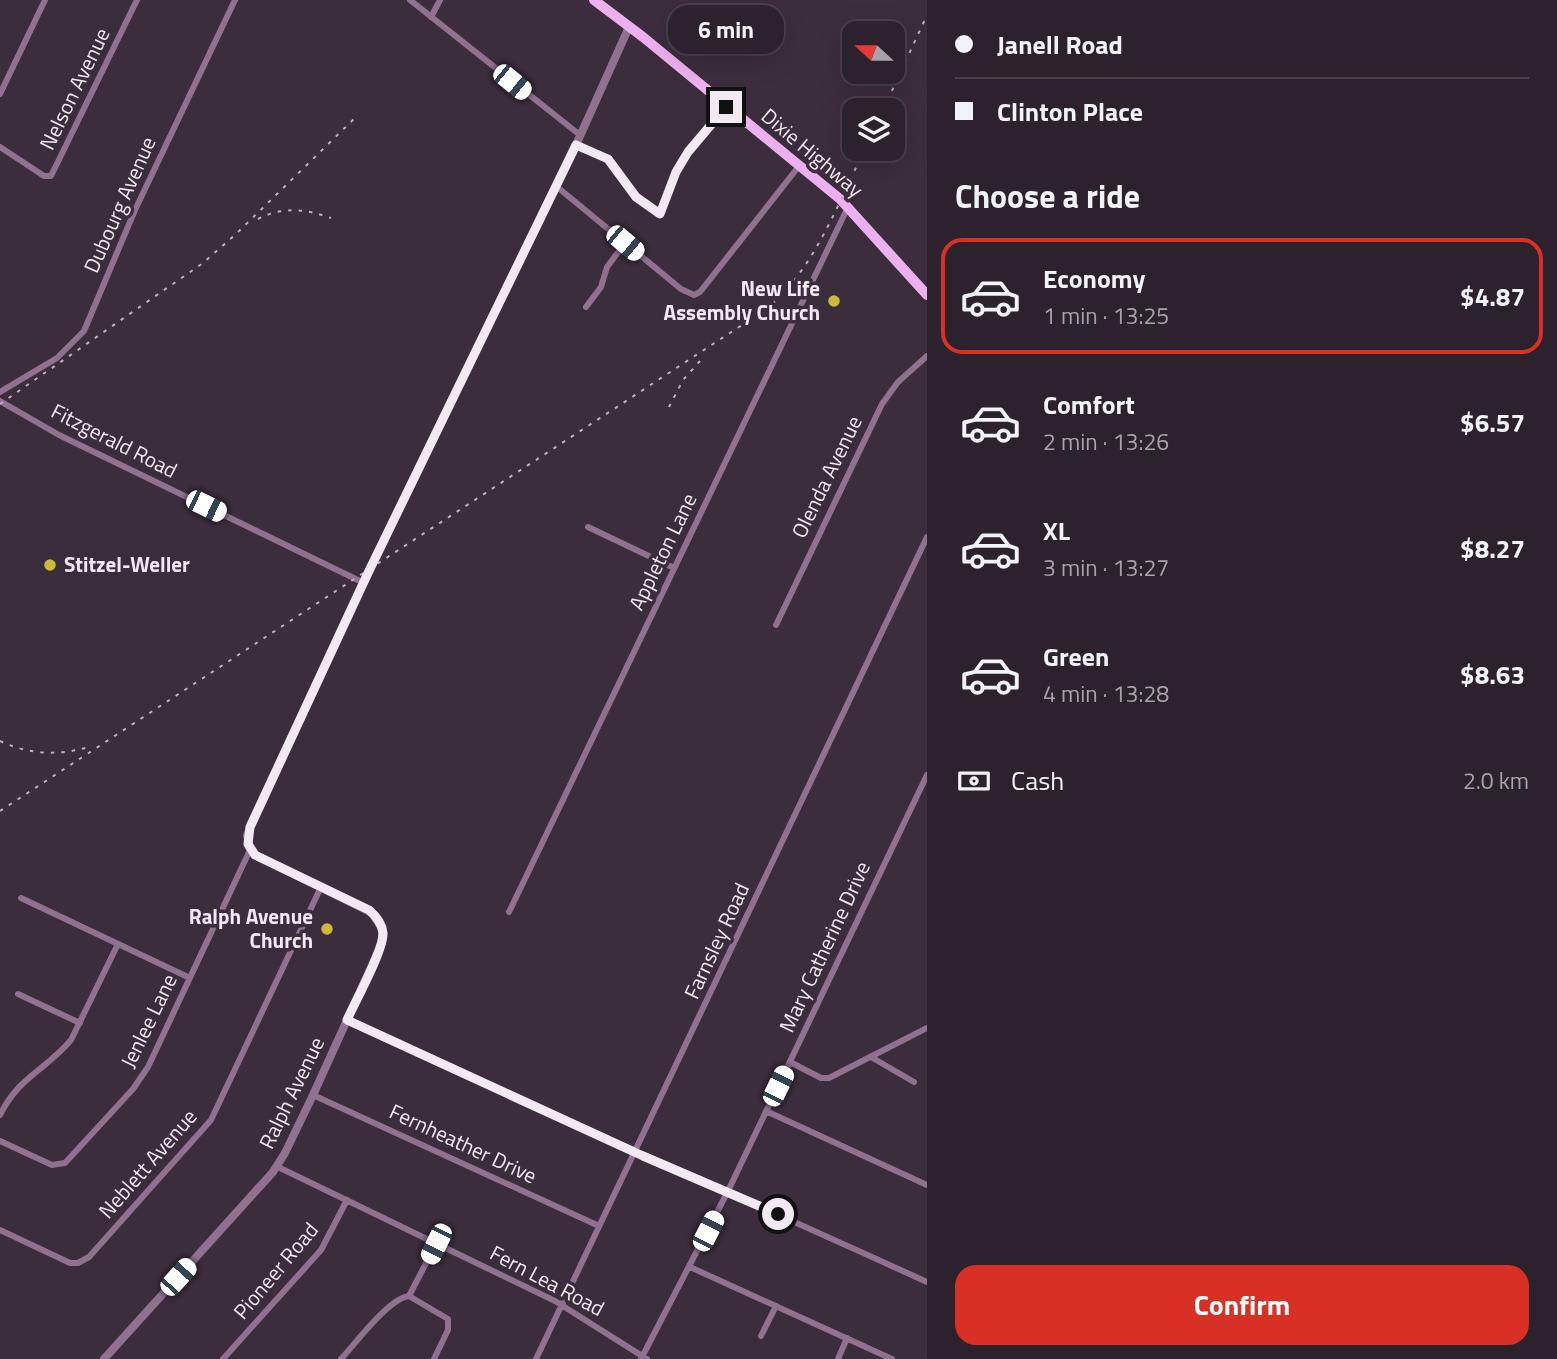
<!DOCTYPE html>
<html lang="en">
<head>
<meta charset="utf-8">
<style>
  body { margin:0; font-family:"Titillium Web",sans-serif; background:#342a35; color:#f1f3f6; height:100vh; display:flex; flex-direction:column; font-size:26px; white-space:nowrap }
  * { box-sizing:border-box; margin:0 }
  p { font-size:23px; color:#a6a4aa }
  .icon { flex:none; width:38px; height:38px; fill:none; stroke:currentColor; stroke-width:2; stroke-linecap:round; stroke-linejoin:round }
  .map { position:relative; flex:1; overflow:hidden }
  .panel { display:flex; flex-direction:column; background:#2c222d; width:630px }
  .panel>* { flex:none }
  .hud { display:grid; align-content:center; height:154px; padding:0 28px; background:#2c222d }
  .needle { width:46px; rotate:291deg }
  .tools { position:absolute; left:842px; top:21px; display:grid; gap:14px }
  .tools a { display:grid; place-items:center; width:63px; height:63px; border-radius:14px; background:#2c222d; box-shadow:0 7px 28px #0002,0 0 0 2px #483f49; font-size:35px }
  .end { position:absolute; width:32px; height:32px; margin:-16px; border:9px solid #f2e9f2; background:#111; box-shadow:0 0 0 4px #111 }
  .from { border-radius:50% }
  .bubble { position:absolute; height:49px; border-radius:21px; background:#2c222d; box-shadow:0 7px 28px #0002,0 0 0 2px #483f49; font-size:23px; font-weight:700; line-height:49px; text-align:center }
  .car { position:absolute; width:21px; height:42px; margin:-21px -10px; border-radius:9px; box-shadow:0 0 5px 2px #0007; background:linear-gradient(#fff 24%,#345 0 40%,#fff 0 76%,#345 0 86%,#fff 0) }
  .hud b { display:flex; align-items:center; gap:24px; height:66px; font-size:26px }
  .hud b+b { border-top:2px solid #483f49 }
  .hud i { width:18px; height:18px; background:#f1f3f6 }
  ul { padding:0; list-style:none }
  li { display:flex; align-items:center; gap:21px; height:116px; margin:0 14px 10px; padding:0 14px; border:4px solid transparent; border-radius:21px }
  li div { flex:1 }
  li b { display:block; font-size:26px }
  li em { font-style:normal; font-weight:700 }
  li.selected { border-color:#d93025 }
  li>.icon { width:63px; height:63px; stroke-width:1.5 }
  h2 { padding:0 28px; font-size:32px; line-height:84px }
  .pay { display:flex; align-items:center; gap:18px; height:77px; padding:0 28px; font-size:26px }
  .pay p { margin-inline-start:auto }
  .button { display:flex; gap:14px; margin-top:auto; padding:14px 28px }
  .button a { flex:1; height:80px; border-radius:21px; background:#d93025; color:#fff; font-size:28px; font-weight:700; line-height:80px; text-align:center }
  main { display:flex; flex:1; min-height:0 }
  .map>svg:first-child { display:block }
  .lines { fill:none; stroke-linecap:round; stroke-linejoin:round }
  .minor { stroke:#907290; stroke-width:6 }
  .tertiary { stroke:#907290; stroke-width:8 }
  .primary { stroke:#edb0ee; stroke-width:10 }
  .rail { stroke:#bcb1bc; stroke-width:2; stroke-dasharray:3.5 7; stroke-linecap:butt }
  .route { stroke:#f2e9f2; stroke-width:9 }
  .poi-dot { fill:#caba3a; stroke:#3b2d3c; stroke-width:2.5 }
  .labels { text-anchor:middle; stroke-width:7; stroke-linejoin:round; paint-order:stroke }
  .street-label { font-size:21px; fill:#f2e9f2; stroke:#3b2d3c }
  .poi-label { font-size:21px; font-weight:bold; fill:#f2e9f2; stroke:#3b2d3c; text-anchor:end }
</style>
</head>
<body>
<main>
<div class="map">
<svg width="927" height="1359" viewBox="0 0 927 1359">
  <rect width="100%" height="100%" fill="#3b2d3c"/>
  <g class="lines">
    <path class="minor" d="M410,0L580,135
      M431,17L440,0
      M0,94L45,0
      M576,145L608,159L636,197L660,214L676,172L688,152L726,107
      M0,147L44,176H51L137,0
      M556,186L681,289L694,295L700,292L799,166
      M586,307L601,287L607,267L625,243
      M0,392L57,358L84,331L135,210L235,0
      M0,401L59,435L364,583
      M588,527L674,568
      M776,625L882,404L898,382L927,356
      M21,898L190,978
      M509,912L848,207
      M18,994L80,1023
      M347,1020C539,1109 734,1194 927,1282
      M871,1057L914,1082
      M790,1062L821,1078H829L927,1028
      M313,1095L599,1226
      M766,1111L927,1185
      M0,1115C20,1075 45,1071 71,1040L118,944
      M0,1141L52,1165L65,1163L133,1089L148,1067L250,850
      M276,1166L555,1301L647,1359
      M0,1230L70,1263H78L89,1257L211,1120L321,887
      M690,1267L892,1359
      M409,1296L448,1319V1330L434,1359
      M761,1336L776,1306
      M223,1359L321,1250L347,1200
      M341,1359C356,1343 388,1299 409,1296L436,1244
      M536,1359L927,537
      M641,1359L728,1191L927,775
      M838,1359L847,1338"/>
    <path class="tertiary" d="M104,1359L273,1172L285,1153L313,1095L382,943V929L372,913L255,855L250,850L247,835L368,573L576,145L629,27"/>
    <path class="primary" d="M594,0L643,37L840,199L927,295"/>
    <path class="rail" d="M883,110L927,15
      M258,219C283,206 306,209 331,218
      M0,404L203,263L237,233L358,115
      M669,407L683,380L700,361
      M0,741C29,755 61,756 92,746
      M0,811L768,308C816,266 837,205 865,149"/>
  </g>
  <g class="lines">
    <path class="route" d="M726,107L688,152L676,172L660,214L636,197L608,159L576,145L368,573L250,827L248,844L255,855L369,910C376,916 382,923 383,933C384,950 355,1002 347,1020L643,1156L778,1214"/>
  </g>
  <g class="poi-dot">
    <circle cx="834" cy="301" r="7"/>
    <circle cx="50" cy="565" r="7"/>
    <circle cx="327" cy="929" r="7"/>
  </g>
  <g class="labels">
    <g class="street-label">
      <text transform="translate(75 89) rotate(-64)" y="7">Nelson Avenue</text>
      <text transform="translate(812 153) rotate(40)" y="7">Dixie Highway</text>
      <text transform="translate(120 205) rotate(-66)" y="7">Dubourg Avenue</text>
      <text transform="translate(114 441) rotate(27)" y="7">Fitzgerald Road</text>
      <text transform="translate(827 477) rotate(-64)" y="7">Olenda Avenue</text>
      <text transform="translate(663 552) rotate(-64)" y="7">Appleton Lane</text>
      <text transform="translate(717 941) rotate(-65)" y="7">Farnsley Road</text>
      <text transform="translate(825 947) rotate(-65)" y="7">Mary Catherine Drive</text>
      <text transform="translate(149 1021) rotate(-64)" y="7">Jenlee Lane</text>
      <text transform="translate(292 1093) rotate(-64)" y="7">Ralph Avenue</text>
      <text transform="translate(463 1144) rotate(25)" y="7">Fernheather Drive</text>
      <text transform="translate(148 1164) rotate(-49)" y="7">Neblett Avenue</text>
      <text transform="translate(276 1271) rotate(-50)" y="7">Pioneer Road</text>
      <text transform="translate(547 1281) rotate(28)" y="7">Fern Lea Road</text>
    </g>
    <g class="poi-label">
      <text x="820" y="296">New Life<tspan x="820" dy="24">Assembly Church</tspan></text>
      <text x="64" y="572" text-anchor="start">Stitzel-Weller</text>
      <text x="313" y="924">Ralph Avenue<tspan x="313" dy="24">Church</tspan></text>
    </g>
  </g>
</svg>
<div class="tools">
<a><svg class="needle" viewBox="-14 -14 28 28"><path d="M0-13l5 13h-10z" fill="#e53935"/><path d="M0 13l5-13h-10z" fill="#a6a4aa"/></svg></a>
<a><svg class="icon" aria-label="layers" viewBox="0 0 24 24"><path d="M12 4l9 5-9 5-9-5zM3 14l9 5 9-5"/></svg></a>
</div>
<i class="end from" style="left:778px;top:1214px"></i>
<i class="end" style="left:726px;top:107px"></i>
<div class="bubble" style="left:668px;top:5px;width:116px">6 min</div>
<i class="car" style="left:512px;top:82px;rotate:129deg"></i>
<i class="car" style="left:625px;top:243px;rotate:130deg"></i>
<i class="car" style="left:206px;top:506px;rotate:116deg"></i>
<i class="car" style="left:778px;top:1086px;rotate:26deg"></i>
<i class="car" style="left:708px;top:1231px;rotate:27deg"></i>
<i class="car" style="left:436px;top:1244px;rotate:206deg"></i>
<i class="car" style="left:178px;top:1277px;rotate:42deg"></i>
</div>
<section class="panel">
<div class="hud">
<b><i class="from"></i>Janell Road</b>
<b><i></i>Clinton Place</b>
</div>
<h2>Choose a ride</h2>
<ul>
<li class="selected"><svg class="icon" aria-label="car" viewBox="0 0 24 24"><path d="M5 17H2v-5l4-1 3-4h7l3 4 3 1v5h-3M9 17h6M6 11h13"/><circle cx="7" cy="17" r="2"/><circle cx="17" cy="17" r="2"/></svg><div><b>Economy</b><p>1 min · 13:25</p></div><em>$4.87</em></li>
<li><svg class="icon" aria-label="car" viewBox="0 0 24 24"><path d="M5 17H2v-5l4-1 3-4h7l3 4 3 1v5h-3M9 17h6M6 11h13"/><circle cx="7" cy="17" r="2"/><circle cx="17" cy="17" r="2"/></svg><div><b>Comfort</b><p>2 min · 13:26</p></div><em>$6.57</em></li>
<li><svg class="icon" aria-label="car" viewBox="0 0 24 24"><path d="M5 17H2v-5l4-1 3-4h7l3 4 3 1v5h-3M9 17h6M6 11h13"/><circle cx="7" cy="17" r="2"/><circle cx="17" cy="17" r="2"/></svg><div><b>XL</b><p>3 min · 13:27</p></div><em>$8.27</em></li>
<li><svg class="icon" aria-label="car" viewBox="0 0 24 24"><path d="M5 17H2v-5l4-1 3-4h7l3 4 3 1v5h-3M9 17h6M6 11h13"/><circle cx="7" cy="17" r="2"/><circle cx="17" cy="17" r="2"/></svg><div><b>Green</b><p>4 min · 13:28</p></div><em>$8.63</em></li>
</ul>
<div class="pay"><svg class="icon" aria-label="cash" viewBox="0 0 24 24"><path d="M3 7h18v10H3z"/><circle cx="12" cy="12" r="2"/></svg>Cash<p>2.0 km</p></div>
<div class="button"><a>Confirm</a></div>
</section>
</main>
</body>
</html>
